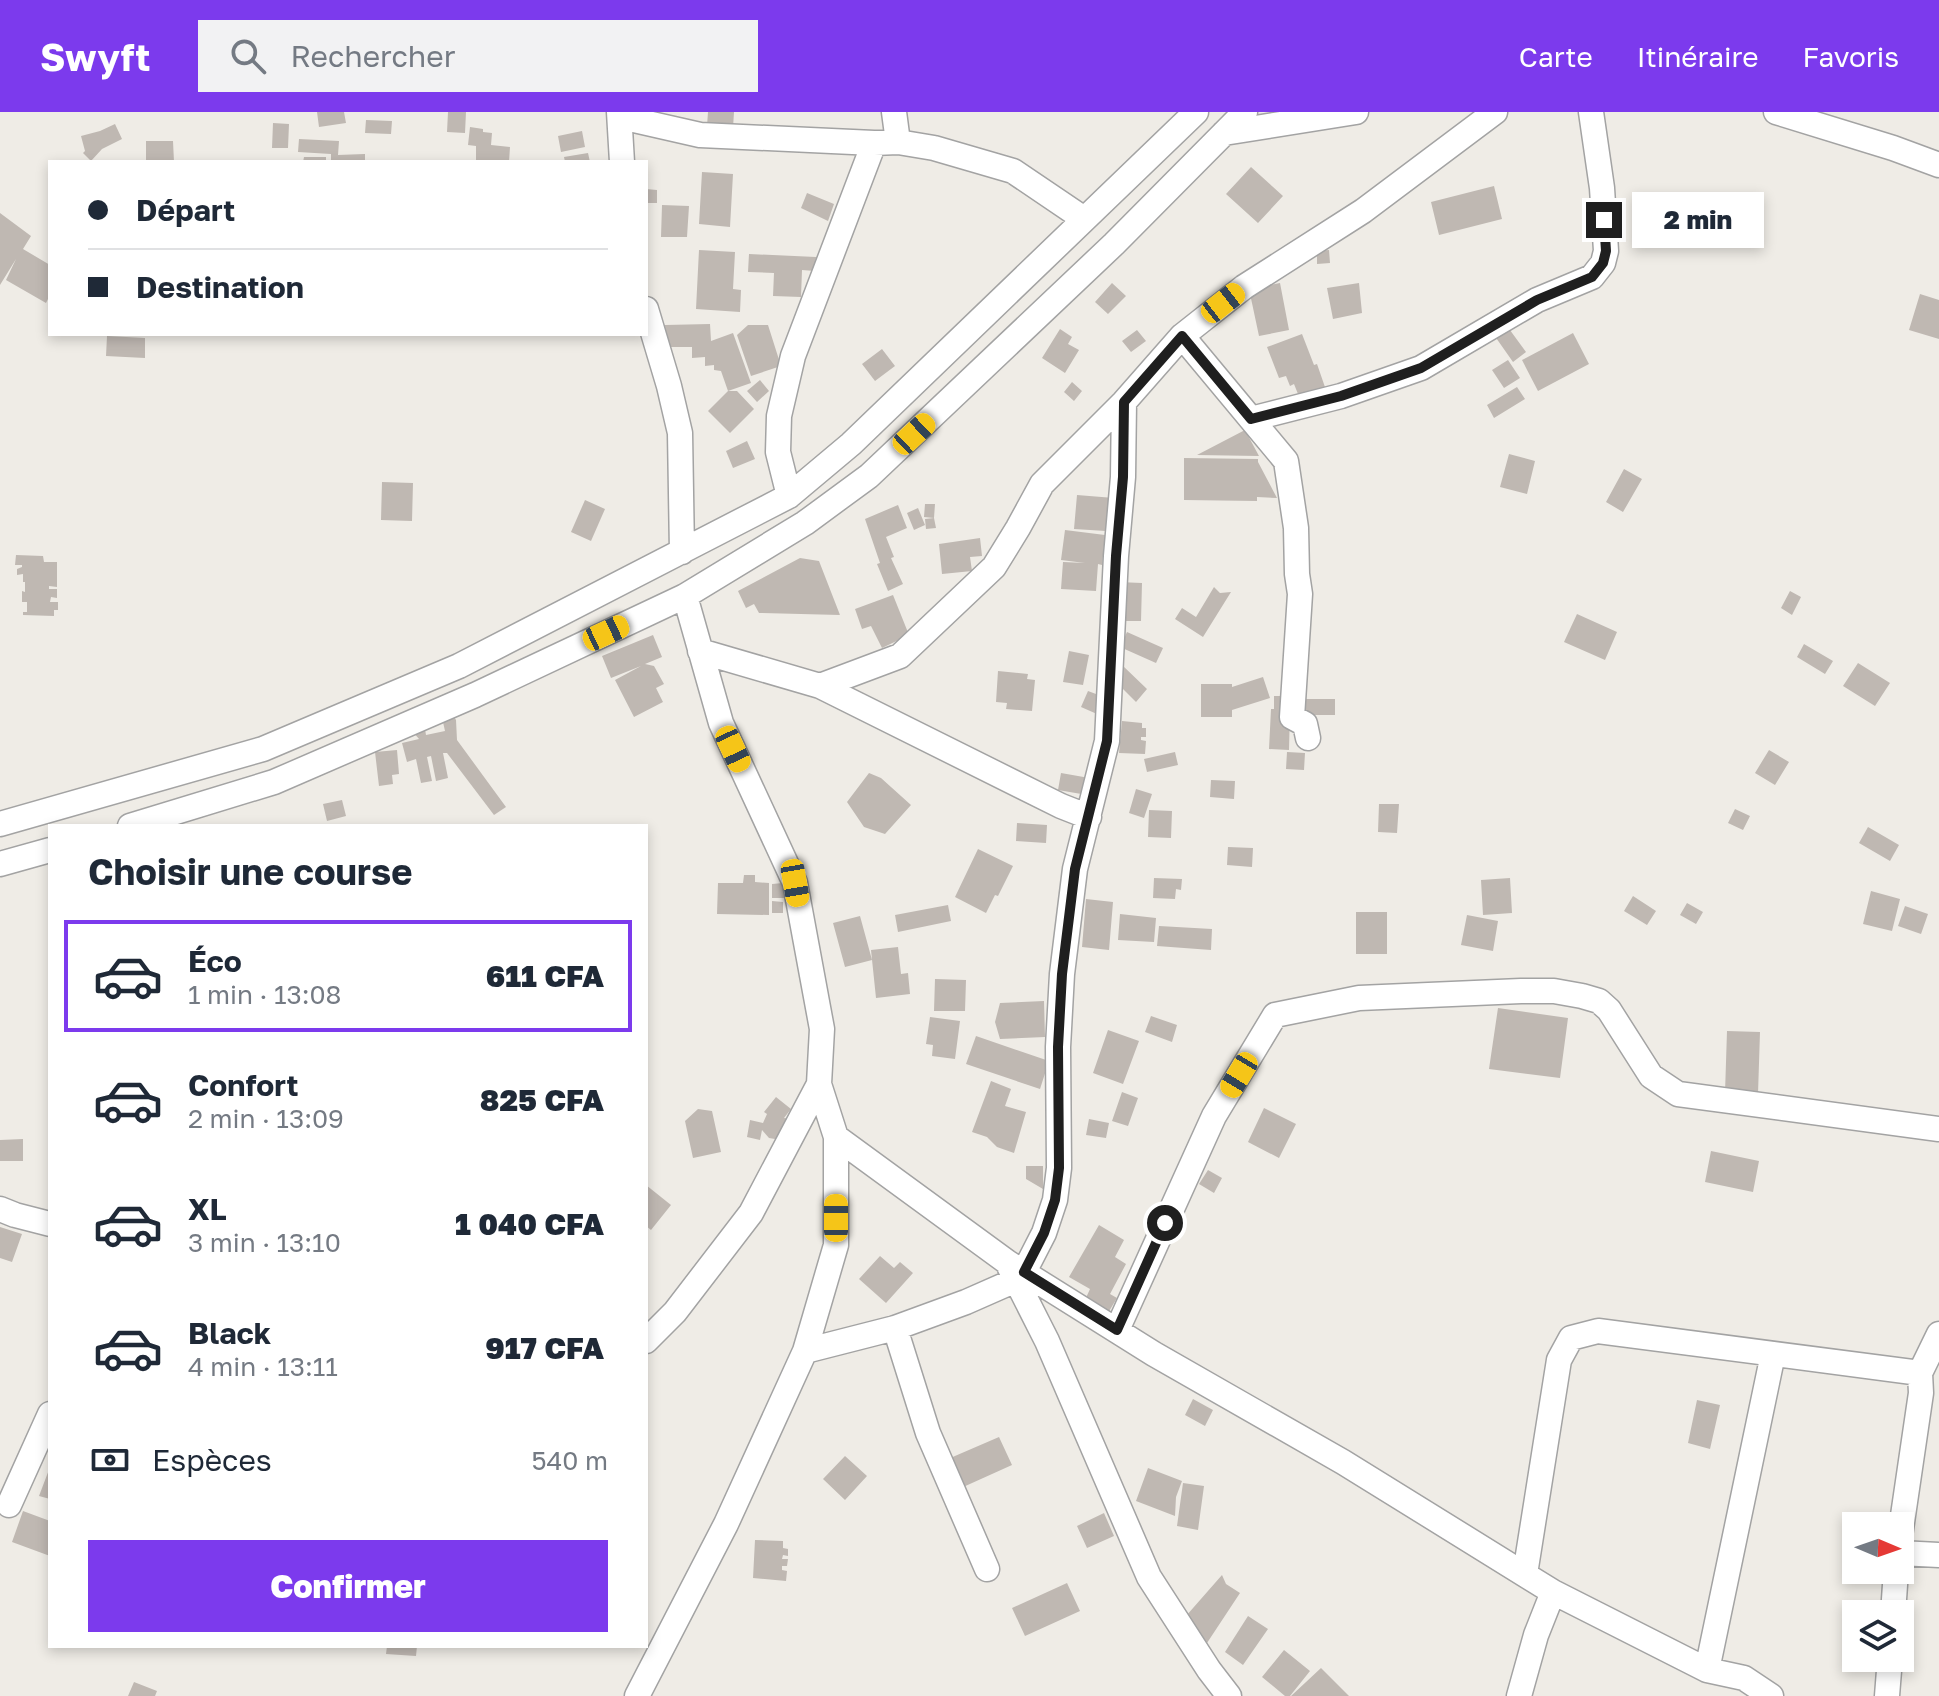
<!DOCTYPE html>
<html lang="fr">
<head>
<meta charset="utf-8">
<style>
  body { margin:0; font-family:"Golos Text",sans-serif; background:#f2f2f3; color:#1f2937; height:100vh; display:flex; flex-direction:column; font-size:30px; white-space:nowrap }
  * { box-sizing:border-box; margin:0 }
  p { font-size:26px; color:#747a83 }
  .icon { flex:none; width:44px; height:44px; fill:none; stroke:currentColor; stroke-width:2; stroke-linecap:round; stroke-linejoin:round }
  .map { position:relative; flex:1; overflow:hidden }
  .side { position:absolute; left:48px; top:712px; width:600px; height:824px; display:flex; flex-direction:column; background:#fff; border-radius:0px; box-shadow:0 4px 12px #0003 }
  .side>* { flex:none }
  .guide { position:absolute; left:48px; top:48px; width:600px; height:176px; border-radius:0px; box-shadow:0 4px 12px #0003; display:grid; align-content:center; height:176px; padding:0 40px; background:#fff }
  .needle { width:52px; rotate:92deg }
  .fabs { position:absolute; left:1842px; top:1400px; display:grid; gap:16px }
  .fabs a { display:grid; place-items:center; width:72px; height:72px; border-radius:0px; background:#fff; box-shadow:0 4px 12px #0003; font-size:40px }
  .end { position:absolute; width:36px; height:36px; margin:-18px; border:10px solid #1f1f1f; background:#fff; box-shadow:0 0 0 4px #fff }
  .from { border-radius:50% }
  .bubble { position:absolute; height:56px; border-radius:0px; background:#fff; box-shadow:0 4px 12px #0003; font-size:26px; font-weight:800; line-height:56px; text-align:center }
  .car { position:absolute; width:24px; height:48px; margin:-24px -12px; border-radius:10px; box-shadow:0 0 6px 2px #0007; background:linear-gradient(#f5c518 24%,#345 0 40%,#f5c518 0 76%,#345 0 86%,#f5c518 0) }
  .guide b { display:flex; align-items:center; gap:28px; height:76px; font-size:30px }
  .guide b+b { border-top:2px solid #e0e1e3 }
  .guide i { width:20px; height:20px; background:#1f2937 }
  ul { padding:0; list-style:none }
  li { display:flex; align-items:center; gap:24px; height:112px; margin:0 16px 12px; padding:0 24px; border:4px solid transparent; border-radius:0px }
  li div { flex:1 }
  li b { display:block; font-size:30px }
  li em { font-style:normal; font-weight:800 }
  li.current { border-color:#7c3aed }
  li>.icon { width:72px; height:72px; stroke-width:1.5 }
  h2 { padding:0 40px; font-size:36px; line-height:96px }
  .pay { display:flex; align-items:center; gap:20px; height:88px; padding:0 40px; font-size:30px }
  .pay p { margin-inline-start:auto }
  .button { display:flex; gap:16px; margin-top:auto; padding:16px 40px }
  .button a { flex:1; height:92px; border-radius:0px; background:#7c3aed; color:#fff; font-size:32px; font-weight:800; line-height:92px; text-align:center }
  header { display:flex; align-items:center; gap:48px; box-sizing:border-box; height:112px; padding:0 40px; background:#7c3aed; color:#fff }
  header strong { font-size:38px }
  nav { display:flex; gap:44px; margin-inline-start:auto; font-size:28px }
  .search { width:560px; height:72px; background:#f2f2f3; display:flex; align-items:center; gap:20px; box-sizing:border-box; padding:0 28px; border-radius:0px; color:#747a83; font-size:30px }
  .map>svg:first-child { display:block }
  .building { fill:#bfb8b2 }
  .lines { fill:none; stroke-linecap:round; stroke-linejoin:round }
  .minor-casing { stroke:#a3a3a3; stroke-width:27 }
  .minor { stroke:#fff; stroke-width:24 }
  .route { stroke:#1f1f1f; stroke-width:10 }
</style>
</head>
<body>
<header>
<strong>Swyft</strong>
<div class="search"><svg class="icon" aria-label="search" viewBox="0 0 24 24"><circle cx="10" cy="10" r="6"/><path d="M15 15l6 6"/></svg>Rechercher</div>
<nav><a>Carte</a><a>Itinéraire</a><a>Favoris</a></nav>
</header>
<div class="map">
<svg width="1939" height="1584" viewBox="0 0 1939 1584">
  <rect width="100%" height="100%" fill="#efece6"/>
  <path class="building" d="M317,0H344L346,11L319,15Z
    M448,0H466L465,21L447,20Z
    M708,0H734L733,16L707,14Z
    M366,8L392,9L391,22L365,21Z
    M273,11L289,12L288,36H272Z
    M115,12L122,27L102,37L91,49L83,41L85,39L81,24L100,19Z
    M470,15L483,17V20L492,21L491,33L510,35L509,50L476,49V34L468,33Z
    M582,19L585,35L561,40L558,24Z
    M299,27L339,29L338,43L365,42V50H331V42L298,40Z
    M146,29H173L174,50H146Z
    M588,41L590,50H565L564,45Z
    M304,45H326V50H303Z
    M1251,55L1283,84L1258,111L1226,82Z
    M702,60L733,62L730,115L699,112Z
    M1494,74L1502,107L1439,123L1431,90Z
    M646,77L657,78V91H646Z
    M807,81L834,92L828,109L801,96Z
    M662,93L689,94L687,125H661Z
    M0,101L31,124L23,137L50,153V183L46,191L6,168L16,147L0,173Z
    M699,138L735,140L733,177L741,178L740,200L696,197Z
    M1329,138L1330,151L1317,152V139Z
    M749,142L816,145L815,159L802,158L801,185L773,184L774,161L748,160Z
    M1112,171L1126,184L1108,202L1095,190Z
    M1280,171L1289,218L1259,224L1249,177Z
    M1359,171L1362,201L1333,207L1327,176Z
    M1920,182L1939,188V227L1909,218Z
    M710,212L711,229L733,221L751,271L728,279H737L754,297L730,321L708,299L728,279L721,259L714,258V253L705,254V245L692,246V235H666L665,213Z
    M748,213H768L781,254L751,264L737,223Z
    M1507,214L1526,240L1513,250L1494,223Z
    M1060,217L1072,225L1068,232L1079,238L1065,261L1042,246Z
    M1137,218L1146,229L1131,240L1122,229Z
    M1573,221L1589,252L1538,279L1522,248Z
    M1302,222L1314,253L1317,252L1326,278L1300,287L1294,272L1290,274L1286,264L1279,266L1267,235Z
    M107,224L145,226V246L106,244Z
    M882,237L895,254L875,269L862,252Z
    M1508,248L1520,266L1504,276L1492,258Z
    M760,268L769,279L757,290L747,279Z
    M1072,270L1082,279L1074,289L1064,280Z
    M1517,275L1525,287L1494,306L1487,293Z
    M1245,318L1259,344L1197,343Z
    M747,329L755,347L733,356L726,339Z
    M1509,342L1535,349L1527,382L1500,375Z
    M1184,346L1258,347V350L1277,386L1257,385V389L1184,388Z
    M1624,357L1642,367L1623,400L1606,390Z
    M382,370L413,371L412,409L381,408Z
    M1077,383L1114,386L1106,419L1074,417Z
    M585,388L605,397L591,429L571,420Z
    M925,392H935L934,406L924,405Z
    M898,393L907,416L886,425L894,445L891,446L903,472L888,479L877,452L880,451L865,407Z
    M918,396L925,413L914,418L907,401Z
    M934,406L936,416L926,417L925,407Z
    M1065,418L1105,423L1102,453L1098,452L1096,479L1061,477L1063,450L1085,451L1061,448Z
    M980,426L982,444L970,445L972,459L942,462L939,432Z
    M16,443L43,444L44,450H57V475L49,474V477H57V486L51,485L50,490H58V498H54V504L23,503V500H27V490H22V479L25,480V470H23V462L17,463V457L22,455V453H15Z
    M800,446L819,449L840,503L759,501L754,492L746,496L738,479Z
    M1118,470L1142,471L1141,509H1117Z
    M1214,475L1220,481L1231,480L1203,525L1175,507L1182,496L1196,505Z
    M1790,479L1801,485L1792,503L1781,496Z
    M893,483L909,523L882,536L871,514L862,517L855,497Z
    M1577,502L1617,520L1605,548L1564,530Z
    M1127,520L1163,536L1156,551L1120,535Z
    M653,523L662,545L645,552L654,554L664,572L656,576L663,590L634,605L615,568L641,554L611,566L602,544Z
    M1804,532L1833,549L1825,562L1797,545Z
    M1069,539L1089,543L1083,573L1063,570Z
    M1858,551L1890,571L1875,594L1843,574Z
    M1122,553L1147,577L1136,590L1110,564Z
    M998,559L1028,562L1027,567L1035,568L1032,599L1006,597L1007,591L996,590Z
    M1263,565L1270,586L1232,598V605H1201V572H1232V575Z
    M1088,579L1104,585L1097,602L1081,595Z
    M1274,584H1288L1290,598L1289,638L1269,637L1271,597H1274Z
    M1296,587H1335V603H1296Z
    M453,603L456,608L457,628L506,695L494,703L447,641H443L448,666L436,669L431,644L427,645L432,669L421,671L416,647L407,650L402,631L419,627L413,620L425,617L426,623L445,619L443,610Z
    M1122,609L1142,611V616H1146V625H1141V628L1146,629L1145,642L1119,641Z
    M397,638L399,662L392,663L393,672L379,674L375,640Z
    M1769,638L1789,650L1775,673L1755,661Z
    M1175,640L1178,653L1147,660L1144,647Z
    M1287,640L1305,641L1304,658L1286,657Z
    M869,661L881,666L911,693L885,722L864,715L847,690Z
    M1061,661L1095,667L1093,684L1058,678Z
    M1211,668L1235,669L1234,687L1210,685Z
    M1136,677L1152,682L1144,706L1129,701Z
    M342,688L346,704L327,709L323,692Z
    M1379,692H1399L1397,721L1378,720Z
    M1735,697L1750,704L1743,718L1728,711Z
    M1149,698L1172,699L1171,726L1148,725Z
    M1017,711L1047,713L1046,731L1016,729Z
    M1868,715L1899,733L1890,749L1859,731Z
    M1228,735L1253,736L1252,755L1227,753Z
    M978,737L1013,754L998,784L995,783L986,801L955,785Z
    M744,763H755V770L769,771V803L717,802L718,771H743Z
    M1154,766L1182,767L1181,778L1176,777L1175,787L1153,786Z
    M1510,766L1512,801L1483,803L1481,768Z
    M783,771L784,786H772V772Z
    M1871,779L1900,787L1892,819L1863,812Z
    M1633,784L1656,799L1647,813L1624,799Z
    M1086,787L1113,790L1109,838L1082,835Z
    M772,789L783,790V801H772Z
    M1687,791L1703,800L1696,812L1680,803Z
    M948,793L951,809L898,820L895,803Z
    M1905,794L1928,802L1921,822L1898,814Z
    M1356,800H1387V842H1356Z
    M1120,802L1156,806L1154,830L1118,828Z
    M1467,803L1498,809L1493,839L1461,833Z
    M860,804L872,848L845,855L833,811Z
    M1159,814L1212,817L1211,838L1157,834Z
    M898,835L901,862L908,861L910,882L876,886L871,838Z
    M935,867L966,868L965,899H934Z
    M1044,889L1045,925L1000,927L995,910L1000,891Z
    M1498,896L1568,906L1560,966L1489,957Z
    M1151,904L1177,913L1172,930L1145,920Z
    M930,905L960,909L955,947L932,944L933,933L926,932Z
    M1108,918L1139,929L1123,972L1093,961Z
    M1727,919L1760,920L1758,982L1725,981Z
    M976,924L1049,949L1040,977L966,952Z
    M991,969L1011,977L1005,994L1026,1000L1014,1041L997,1035L987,1025L972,1020Z
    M1122,980L1138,986L1128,1014L1112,1009Z
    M776,985L791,997L784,1006L790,1007L787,1029L769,1026L762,1018L760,1028L747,1025L750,1008L763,1011L767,1002L764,1000Z
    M1264,996L1296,1012L1279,1046L1248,1030Z
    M698,997L712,999L721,1040L693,1046L685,1009Z
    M1089,1007L1109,1011L1106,1026L1086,1023Z
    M23,1027V1049H0V1028Z
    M1711,1039L1759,1049L1753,1080L1705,1070Z
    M1026,1054H1043V1077L1026,1067Z
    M1208,1058L1222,1066L1214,1081L1199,1072Z
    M646,1073L671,1093L651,1118L646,1114Z
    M1099,1113L1124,1128L1115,1145L1126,1152L1110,1182L1117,1186L1108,1201L1085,1188L1090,1177L1069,1165Z
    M0,1115L22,1122L12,1150L0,1146Z
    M880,1144L894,1156L900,1150L913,1161L886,1191L859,1167Z
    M1193,1287L1213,1298L1205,1314L1185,1303Z
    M1697,1288L1720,1293L1710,1337L1688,1331Z
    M999,1325L1012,1353L961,1376L948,1347Z
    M845,1344L867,1364L845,1388L823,1367Z
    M50,1355V1387L39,1384Z
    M1148,1356L1182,1369L1176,1385L1175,1404L1136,1389Z
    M1183,1371L1204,1374L1198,1418L1177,1414Z
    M23,1399L50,1409V1444L12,1430Z
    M1104,1401L1114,1424L1087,1436L1077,1414Z
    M755,1428L783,1429V1436L788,1437V1444L783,1443L782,1447H788L787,1454H782V1458L787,1459L786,1469L753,1466Z
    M1222,1463L1226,1472L1240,1481L1207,1531H1192L1179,1512Z
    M1067,1471L1080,1499L1025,1524L1012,1496Z
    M1248,1504L1268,1517L1243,1553L1225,1540Z
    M387,1534H417L416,1544L386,1542Z
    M1284,1538L1310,1559L1290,1584H1285L1262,1565Z
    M1321,1556L1349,1584H1291Z
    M134,1570L157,1579L155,1584H128Z"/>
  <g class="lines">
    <g class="minor-casing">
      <path id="minor" d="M619,0L622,50
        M894,0L898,30
        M1776,0L1893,36L1939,53
        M621,5L700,23L874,31L898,30L934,36L1013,59L1084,107
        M1224,21L1356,0
        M646,197L669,274L680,321L682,440
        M1182,224L1286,349L1296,416L1297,462L1300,482L1292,605L1305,612L1308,626
        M1251,307L1341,284L1421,256L1537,188L1592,165L1603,151L1606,139L1602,76L1591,0
        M789,384L778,340L779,304L793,244L874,31
        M700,539L820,574L1061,694L1089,705
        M820,574L900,544L994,455L1018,416L1042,372L1124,290L1182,224L1244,175L1363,99L1495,0
        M0,712L263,637L459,554L789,384L851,332L1196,0
        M130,714L274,670L475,583L685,484L805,411L869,364L1114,132L1245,0
        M0,752L50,738
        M836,1025L1007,1150L1154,1242L1343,1350L1553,1480L1707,1558L1744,1566L1771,1584
        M0,1097L15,1103L50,1112
        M1008,1152L1047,1229L1149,1465L1209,1558L1229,1584
        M1024,1160L1044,1121L1055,1088L1059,1056L1058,935L1062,862L1075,757L1107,629L1116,444L1123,365L1124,290
        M895,1216L928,1321L987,1457
        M1117,1218L1214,1004L1275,903L1359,886L1521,879H1554L1582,884L1599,889L1609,898L1651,964L1678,982L1939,1017
        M646,1229L675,1200L751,1101L819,972
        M805,1239L895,1216L966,1190L1016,1168
        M9,1393L50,1302
        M1900,1424L1921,1281L1920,1261L1939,1222
        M1900,1441L1939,1443
        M1525,1462L1559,1248L1571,1226L1598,1219L1920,1261
        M1893,1502L1896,1458
        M1707,1558L1773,1242
        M637,1584L726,1412L805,1239L836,1133V1025L819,972L822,917L795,771L721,611L685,484
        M1519,1584L1536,1523L1553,1480
        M1887,1584L1890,1546"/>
    </g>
    <use href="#minor" class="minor"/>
  </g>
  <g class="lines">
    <path class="route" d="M1165,1111L1117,1218L1024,1160L1044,1121L1055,1088L1059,1056L1058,935L1062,862L1075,757L1107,629L1116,444L1123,365L1124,290L1182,224L1251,307L1341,284L1421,256L1537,188L1592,165L1603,151L1606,139L1604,108"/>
  </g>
</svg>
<div class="fabs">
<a><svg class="needle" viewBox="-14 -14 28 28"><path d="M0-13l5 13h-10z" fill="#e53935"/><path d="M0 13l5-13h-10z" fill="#747a83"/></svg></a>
<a><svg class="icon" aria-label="layers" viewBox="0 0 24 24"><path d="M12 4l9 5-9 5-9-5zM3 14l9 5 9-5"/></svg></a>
</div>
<i class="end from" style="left:1165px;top:1111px"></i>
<i class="end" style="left:1604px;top:108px"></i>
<div class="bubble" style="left:1632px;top:80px;width:132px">2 min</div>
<i class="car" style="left:1223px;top:191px;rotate:52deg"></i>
<i class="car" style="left:914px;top:322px;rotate:47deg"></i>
<i class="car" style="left:606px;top:521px;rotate:65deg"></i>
<i class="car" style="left:733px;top:637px;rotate:155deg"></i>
<i class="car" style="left:795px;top:771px;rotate:170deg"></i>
<i class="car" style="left:1239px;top:963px;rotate:211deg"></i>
<i class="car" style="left:836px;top:1106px;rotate:0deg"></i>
<div class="guide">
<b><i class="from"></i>Départ</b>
<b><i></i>Destination</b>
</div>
<section class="side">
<h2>Choisir une course</h2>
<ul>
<li class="current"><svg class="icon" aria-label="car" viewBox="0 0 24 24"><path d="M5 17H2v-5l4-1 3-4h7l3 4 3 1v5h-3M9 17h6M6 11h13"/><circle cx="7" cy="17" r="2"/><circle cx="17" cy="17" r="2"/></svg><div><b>Éco</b><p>1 min · 13:08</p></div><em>611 CFA</em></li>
<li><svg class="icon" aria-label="car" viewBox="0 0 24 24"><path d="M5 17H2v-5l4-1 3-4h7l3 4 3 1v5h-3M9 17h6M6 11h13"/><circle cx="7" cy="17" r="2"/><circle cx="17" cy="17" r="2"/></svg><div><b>Confort</b><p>2 min · 13:09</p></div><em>825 CFA</em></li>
<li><svg class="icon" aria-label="car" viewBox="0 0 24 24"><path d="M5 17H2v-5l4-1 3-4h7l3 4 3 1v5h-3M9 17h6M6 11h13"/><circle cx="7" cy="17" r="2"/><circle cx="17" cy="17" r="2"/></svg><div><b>XL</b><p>3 min · 13:10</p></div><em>1 040 CFA</em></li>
<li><svg class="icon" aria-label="car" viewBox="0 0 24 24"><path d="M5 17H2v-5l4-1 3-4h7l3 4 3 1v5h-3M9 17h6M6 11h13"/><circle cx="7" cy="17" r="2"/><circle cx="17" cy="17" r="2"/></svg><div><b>Black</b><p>4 min · 13:11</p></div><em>917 CFA</em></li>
</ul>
<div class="pay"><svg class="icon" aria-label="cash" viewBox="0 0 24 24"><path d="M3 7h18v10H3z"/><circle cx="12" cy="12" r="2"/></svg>Espèces<p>540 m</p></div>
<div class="button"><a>Confirmer</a></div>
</section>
</div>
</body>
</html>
